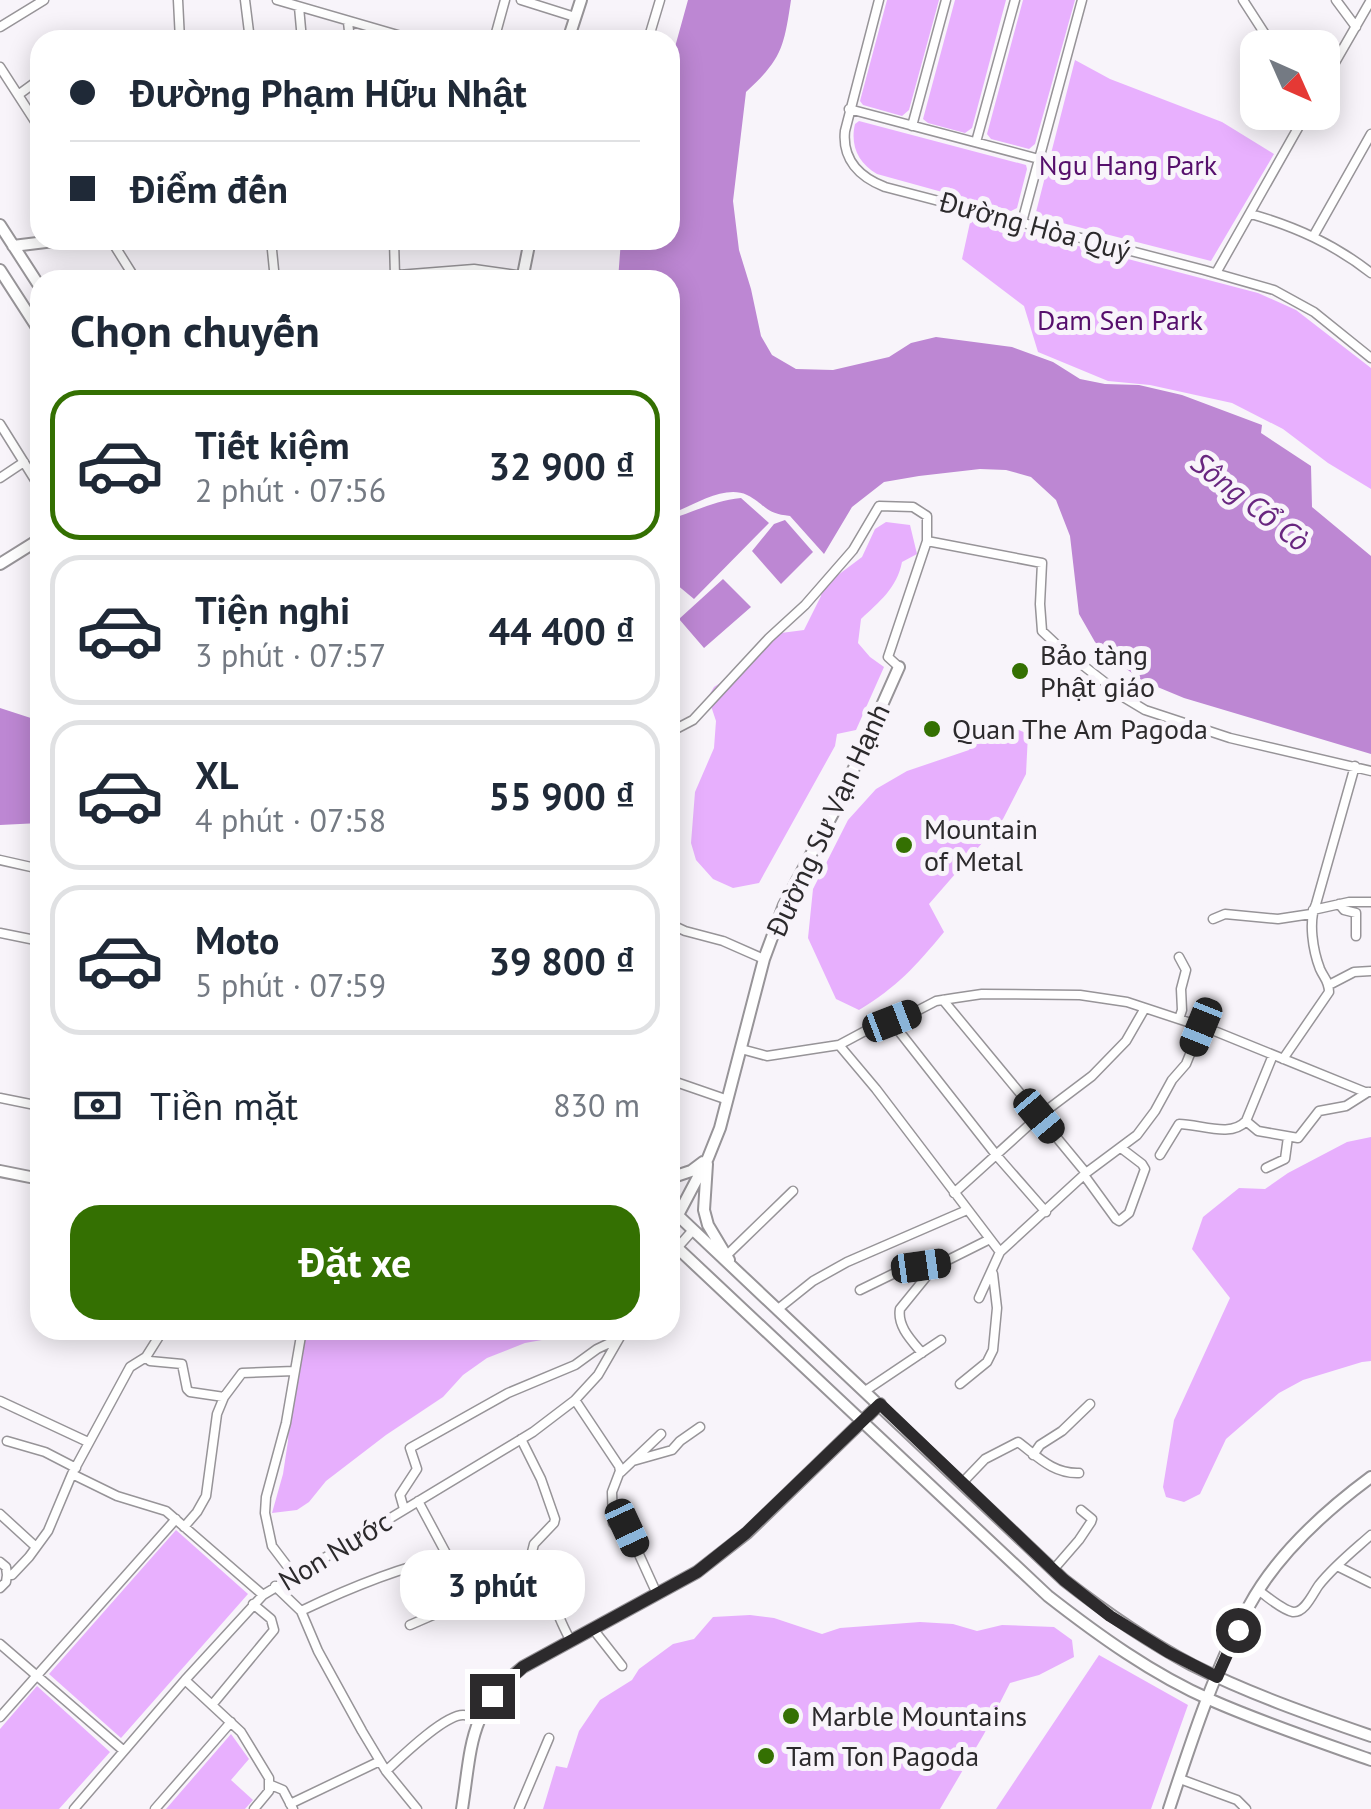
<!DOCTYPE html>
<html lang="vi">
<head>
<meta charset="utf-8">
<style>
  body { margin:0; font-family:"PT Sans",sans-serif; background:#f6f6f7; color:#1f2937; height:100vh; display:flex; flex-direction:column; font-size:38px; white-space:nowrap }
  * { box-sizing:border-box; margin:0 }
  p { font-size:32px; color:#747a83 }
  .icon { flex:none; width:55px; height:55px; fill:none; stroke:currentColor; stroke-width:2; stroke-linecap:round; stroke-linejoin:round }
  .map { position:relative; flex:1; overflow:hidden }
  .side { position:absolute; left:30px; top:270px; width:650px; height:1070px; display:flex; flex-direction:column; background:#fff; border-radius:30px; box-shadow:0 5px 25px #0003 }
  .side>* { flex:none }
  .hud { position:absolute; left:30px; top:30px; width:650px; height:220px; border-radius:30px; box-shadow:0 5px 25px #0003; display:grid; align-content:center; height:220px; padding:0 40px; background:#fff }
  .needle { width:65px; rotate:135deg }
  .buttons { position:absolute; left:1240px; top:30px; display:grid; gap:20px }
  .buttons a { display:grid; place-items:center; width:100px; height:100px; border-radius:20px; background:#fff; box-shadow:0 5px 25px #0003; font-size:50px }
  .end { position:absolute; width:45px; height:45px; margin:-22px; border:12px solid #2c2a2c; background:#fff; box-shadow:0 0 0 5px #fff }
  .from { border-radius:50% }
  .bubble { position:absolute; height:70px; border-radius:30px; background:#fff; box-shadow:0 5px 25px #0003; font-size:32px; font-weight:600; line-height:70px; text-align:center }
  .car { position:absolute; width:30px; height:60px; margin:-30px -15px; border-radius:12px; box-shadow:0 0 8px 2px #0007; background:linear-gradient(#222 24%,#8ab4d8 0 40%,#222 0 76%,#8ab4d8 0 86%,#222 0) }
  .hud b { display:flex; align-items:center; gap:35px; height:95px; font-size:38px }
  .hud b+b { border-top:2px solid #e0e1e3 }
  .hud i { width:25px; height:25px; background:#1f2937 }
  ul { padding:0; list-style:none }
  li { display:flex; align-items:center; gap:30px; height:150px; margin:0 20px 15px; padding:0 20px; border:5px solid #e0e1e3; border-radius:30px }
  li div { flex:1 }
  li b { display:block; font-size:38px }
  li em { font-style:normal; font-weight:600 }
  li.current { border-color:#347002 }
  li>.icon { width:90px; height:90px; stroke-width:1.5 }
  h2 { padding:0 40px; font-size:45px; line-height:120px }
  .pay { display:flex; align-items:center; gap:25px; height:110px; padding:0 40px; font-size:38px }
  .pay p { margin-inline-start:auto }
  .cta { display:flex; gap:20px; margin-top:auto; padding:20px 40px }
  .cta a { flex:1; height:115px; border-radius:30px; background:#347002; color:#fff; font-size:40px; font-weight:600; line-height:115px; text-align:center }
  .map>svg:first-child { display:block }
  .green { fill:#e8b0fe }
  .forest { fill:#e7affd }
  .water { fill:#bd87d3 }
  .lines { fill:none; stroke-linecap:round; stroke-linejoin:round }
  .street-casing { stroke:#979498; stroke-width:11 }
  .secondary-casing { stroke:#979498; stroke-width:14 }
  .street { stroke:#fff; stroke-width:8 }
  .secondary { stroke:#fff; stroke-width:10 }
  .route { stroke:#2c2a2c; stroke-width:12 }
  .poi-dot { fill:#347002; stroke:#f8f4fa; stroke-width:4 }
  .labels { text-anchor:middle; stroke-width:10; stroke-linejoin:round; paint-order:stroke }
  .park-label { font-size:28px; fill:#560f6c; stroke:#f8f4fa }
  .street-label { font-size:28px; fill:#2c2a2c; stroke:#f8f4fa }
  .poi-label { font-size:28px; fill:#2c2a2c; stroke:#f8f4fa; text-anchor:start }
  .water-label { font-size:30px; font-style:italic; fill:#68267f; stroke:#f8f4fa }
</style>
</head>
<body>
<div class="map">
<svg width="1371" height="1809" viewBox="0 0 1371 1809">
  <rect width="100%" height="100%" fill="#f8f4fa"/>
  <path class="green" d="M887,0H939L909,110L902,116L863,105L860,101Z
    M955,0H1006L972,128L965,133L928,123L923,119Z
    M1023,0H1075L1035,144L1029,149L991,139L987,134Z
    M1075,60L1110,79L1222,122L1274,154L1211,261L1035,216Z
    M859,121L1026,165L1027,169L1017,208L1011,211L877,174C858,163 850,145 855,124Z
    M971,218L1258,293L1296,310L1371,368V489L1328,463L1283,429L1232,403L1150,385L1108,381L1038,352L1024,306L962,259Z
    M176,1530L248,1594L121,1738L49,1674Z
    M1099,1655L1188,1705L1151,1809H996Z
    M37,1686L110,1752L59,1809H0V1729Z
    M231,1734L249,1759L231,1780L253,1800L245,1809H166Z"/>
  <path class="forest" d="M886,522L910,525L917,554L902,562C897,588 879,602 861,619L858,643L870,657L884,667L856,730L837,734L835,746L759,883L733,888L713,879L696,860L691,843L695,792L714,748L716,721L708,697L714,687L742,669L781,633L804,630L821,596L822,587L862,557L875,529Z
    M1005,724L1028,734L1026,774L1003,819L929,904L944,932C916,966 897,987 859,1010L836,999L808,938L813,889L848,820L876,789L907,771L969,750L984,726Z
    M1371,1137V1361L1362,1362L1303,1380L1279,1393L1226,1439L1200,1494L1184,1502L1166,1497L1163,1487L1174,1420L1230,1298L1192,1249L1203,1217L1239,1188L1265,1189L1288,1173L1347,1142Z
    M311,1330H577L553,1338L525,1343L487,1358L463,1375L443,1397L386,1435L326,1481L309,1502L297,1510L272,1513L283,1474L288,1441L290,1401L300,1342Z
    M750,1615L774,1618L822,1634L840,1628L920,1622L953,1624L977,1631L1002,1625L1054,1627L1072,1640L1074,1657L1039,1675L1010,1683L984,1734L940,1809H543L556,1766L567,1768L579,1731L600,1700L632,1680L639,1669L673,1644L694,1639L713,1617Z"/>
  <path class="water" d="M688,0H791C784,47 782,59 746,92L733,201L739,250L751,289L761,336L772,355L796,369L833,370L889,357L911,343L936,337L1012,347L1053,362L1080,379L1105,384L1139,385L1182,395L1262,425L1261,433L1311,466L1312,507L1371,556V754L1184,698L1143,681L1110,657L1095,642L1079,614L1070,536L1056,500L1031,477L1006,470L980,469L919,476L884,482L852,507L824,554L790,516C763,513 767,505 747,495C724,484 691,507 670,514V280H618L621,240H670V65Z
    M741,498L769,523L694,599L670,579V519C695,512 715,500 741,498Z
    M785,520L813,552L781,584L752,551L774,524Z
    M723,579L751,607L704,648L679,619Z
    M0,708L40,721V823L0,825Z"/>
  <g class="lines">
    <g class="street-casing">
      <path id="street" d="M178,0L180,40
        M245,0L250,40
        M277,0L415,40
        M521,0L575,17
        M879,0L845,131C842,159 859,177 885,187L1204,270L1274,290L1314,312L1371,358
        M1243,0L1274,48
        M1336,0L1356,27
        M299,7L302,40
        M348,22L350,40
        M0,27L44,0
        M121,40H161
        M494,40L505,0
        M648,40L660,0
        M0,67L40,129
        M1322,85L1371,0
        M18,95L40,79
        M849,109L1039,159
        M912,126L946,0
        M976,142L1015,0
        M1251,214C1296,227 1334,244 1371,273
        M1022,222L1082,0
        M1314,235L1371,134
        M111,240L136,280
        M271,240L275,280
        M394,240L395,276
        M1216,273L1307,112
        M335,280L474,269L523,276
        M0,424L40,488
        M0,478L24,462
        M927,541L1042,563L1040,604L1042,631L1058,646L1125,698L1145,710L1230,738L1371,771
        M670,732L693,720L769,638L805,605L853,550L879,506L913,507L927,516V541L888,657L899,667
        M0,860L40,869
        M1339,904L1344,910L1356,913V936
        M1313,910L1349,902H1371
        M1213,919L1225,914L1278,919L1311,914
        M670,924L685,931L723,941L764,959
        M0,933L40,941
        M1329,985L1354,972L1371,971
        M943,1000L1086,1173
        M1179,1019L1182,1010L1181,989L1186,970L1179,957
        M891,1021L997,1156L1046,1212
        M839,1045L876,1089L1000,1252
        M741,1049L767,1056L839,1045L867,1030L915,1012L936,1001L955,998L982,994L1080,995L1127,1002L1212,1030L1365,1092H1371
        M1283,1059L1329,992C1329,981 1324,978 1320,969C1313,951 1308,921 1316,904L1355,766
        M670,1080L728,1100
        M0,1098L40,1106
        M1246,1121L1258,1131L1298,1138L1319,1111L1346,1106L1368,1092
        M1160,1155L1179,1124C1200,1124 1231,1138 1246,1121L1273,1055
        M1266,1168L1285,1159L1288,1137
        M1084,1175L1116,1219L1119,1221L1129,1213L1145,1169L1142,1164L1121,1148
        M954,1193L1039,1116L1092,1076L1126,1041L1145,1008
        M727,1255L793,1191
        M670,1256L693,1230
        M921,1266L926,1277L900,1309C897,1326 911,1340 922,1353
        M860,1290L901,1270L942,1263L990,1239
        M979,1298L1000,1252L1086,1173L1137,1135L1155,1111L1172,1080L1186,1064L1201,1027
        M778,1309L813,1281L847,1262L967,1210
        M146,1357L150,1361L182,1364L187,1389L190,1392L224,1397
        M960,1384L987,1362L993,1350L997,1308L993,1274
        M865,1391L941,1340
        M575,1400L619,1466L620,1471L612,1492L613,1523L616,1526L627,1528L657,1594
        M0,1401L88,1442
        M521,1439L541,1479L555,1519L554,1523L534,1544L532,1552C548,1580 554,1613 571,1641
        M7,1441L45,1452L76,1468
        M1033,1455L1040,1445L1062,1431L1090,1404
        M633,1461L672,1450L680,1441L700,1427
        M621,1472L661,1434
        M72,1474L117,1496L166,1511L263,1595
        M962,1483L985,1459L1018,1442C1037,1456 1053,1474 1079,1473
        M404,1509L400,1495L417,1469L410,1448L508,1393L575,1365L597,1349L616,1340
        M0,1514L36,1547
        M184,1527L197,1512L206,1496L217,1414L224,1397L242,1373L294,1371
        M0,1562L6,1567L7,1575
        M1337,1566L1371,1583
        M1053,1570L1079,1540L1091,1522L1092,1519L1081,1510
        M7,1575H12L29,1557L48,1531L72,1474L130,1367L146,1357L163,1330
        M294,1575L272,1546L265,1513L266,1497L286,1423L302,1330
        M275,1586L301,1611L318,1651L362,1731L386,1771L417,1809
        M0,1588L6,1582L7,1575
        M1259,1591C1268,1597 1282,1610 1293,1612C1305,1613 1313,1593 1319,1585C1334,1566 1353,1551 1371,1535
        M301,1611C349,1588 397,1568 448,1557
        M410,1625L463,1602L466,1596L448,1557L418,1501
        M593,1629L622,1666
        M0,1644L124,1751
        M185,1680L241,1732L269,1778V1791L254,1809
        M212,1705L274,1630L271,1619L253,1604
        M0,1717L176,1519
        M386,1771C401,1757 444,1715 463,1715C467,1715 474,1718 478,1720
        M1180,1779L1237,1800L1246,1809
        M271,1785L283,1790L293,1809
        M290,1804L380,1761
        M74,1809L185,1680L263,1595L533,1432L575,1400L598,1375L624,1330
        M155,1809L231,1722
        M519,1809L549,1738"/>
    </g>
    <g class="secondary-casing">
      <path id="secondary" d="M568,40L581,0
        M0,225L40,287
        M13,246L62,240
        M0,270L40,332
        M522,280L530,240
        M0,564L40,539
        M707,1164L704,1210L708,1225L729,1260
        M0,1171L40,1179
        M670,1178L691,1171L703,1162
        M670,1208L1064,1580C1105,1612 1147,1641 1192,1665C1250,1694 1310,1715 1371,1736
        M670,1223L678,1215L708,1158L720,1128L764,959L784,905L838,804L899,667
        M670,1241L1048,1596C1098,1635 1152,1674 1211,1700C1263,1723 1317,1741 1371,1760
        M462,1809C472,1745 468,1710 523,1667L697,1572L747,1533L880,1404
        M1169,1809C1191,1742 1215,1668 1249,1606C1276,1556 1325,1511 1371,1477"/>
    </g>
    <use href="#street" class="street"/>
    <use href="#secondary" class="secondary"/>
  </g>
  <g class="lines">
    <path class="route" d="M492,1696L523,1667L697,1572L746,1533L880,1404L1064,1580L1110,1616L1168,1652L1217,1677L1238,1630"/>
  </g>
  <g class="poi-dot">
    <circle cx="1020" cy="671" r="10"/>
    <circle cx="932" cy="729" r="10"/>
    <circle cx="904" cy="845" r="10"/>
    <circle cx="791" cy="1716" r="10"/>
    <circle cx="766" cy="1756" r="10"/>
  </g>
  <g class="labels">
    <g class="park-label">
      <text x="1128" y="175">Ngu Hang Park</text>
      <text x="1120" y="330">Dam Sen Park</text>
    </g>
    <g class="street-label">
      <text transform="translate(1035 226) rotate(15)" y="10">Đường Hòa Quý</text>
      <text transform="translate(828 820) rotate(-65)" y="10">Đường Sư Vạn Hạnh</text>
      <text transform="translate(335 1551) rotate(-31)" y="10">Non Nước</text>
    </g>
    <g class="poi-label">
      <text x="1040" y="665">Bảo tàng<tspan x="1040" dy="32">Phật giáo</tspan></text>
      <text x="952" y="739">Quan The Am Pagoda</text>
      <text x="924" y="839">Mountain<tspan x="924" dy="32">of Metal</tspan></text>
      <text x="811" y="1726">Marble Mountains</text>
      <text x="786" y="1766">Tam Ton Pagoda</text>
    </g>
    <g class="water-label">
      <text transform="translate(1250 502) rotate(38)" y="10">Sông Cổ Cò</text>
    </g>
  </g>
</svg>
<div class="buttons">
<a><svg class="needle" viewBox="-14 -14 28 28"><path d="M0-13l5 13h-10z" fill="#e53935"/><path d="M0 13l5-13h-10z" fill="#747a83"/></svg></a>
</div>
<i class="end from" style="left:1238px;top:1630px"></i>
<i class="end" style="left:492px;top:1696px"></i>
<div class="bubble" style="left:400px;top:1550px;width:185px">3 phút</div>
<i class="car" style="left:892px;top:1021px;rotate:69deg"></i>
<i class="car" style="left:1201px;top:1027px;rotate:202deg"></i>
<i class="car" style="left:1039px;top:1116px;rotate:140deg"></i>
<i class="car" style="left:921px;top:1266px;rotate:82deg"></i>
<i class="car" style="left:627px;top:1528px;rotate:155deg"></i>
<div class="hud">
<b><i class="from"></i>Đường Phạm Hữu Nhật</b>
<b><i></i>Điểm đến</b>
</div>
<section class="side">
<h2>Chọn chuyến</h2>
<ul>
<li class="current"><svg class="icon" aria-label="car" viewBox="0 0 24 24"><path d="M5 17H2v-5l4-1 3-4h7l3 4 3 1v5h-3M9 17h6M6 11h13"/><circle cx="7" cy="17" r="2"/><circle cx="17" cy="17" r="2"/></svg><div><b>Tiết kiệm</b><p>2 phút · 07:56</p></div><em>32 900 ₫</em></li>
<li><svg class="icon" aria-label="car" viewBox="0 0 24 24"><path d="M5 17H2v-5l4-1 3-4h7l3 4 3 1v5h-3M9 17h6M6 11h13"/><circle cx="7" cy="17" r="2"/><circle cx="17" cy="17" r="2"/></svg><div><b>Tiện nghi</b><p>3 phút · 07:57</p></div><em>44 400 ₫</em></li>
<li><svg class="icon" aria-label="car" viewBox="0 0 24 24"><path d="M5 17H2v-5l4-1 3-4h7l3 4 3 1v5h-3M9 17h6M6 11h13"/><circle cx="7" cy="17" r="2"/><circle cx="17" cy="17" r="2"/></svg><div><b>XL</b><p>4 phút · 07:58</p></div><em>55 900 ₫</em></li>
<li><svg class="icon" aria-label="car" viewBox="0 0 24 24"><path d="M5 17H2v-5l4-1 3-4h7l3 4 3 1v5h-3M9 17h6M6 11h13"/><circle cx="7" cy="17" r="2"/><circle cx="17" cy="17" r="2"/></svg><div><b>Moto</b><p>5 phút · 07:59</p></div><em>39 800 ₫</em></li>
</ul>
<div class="pay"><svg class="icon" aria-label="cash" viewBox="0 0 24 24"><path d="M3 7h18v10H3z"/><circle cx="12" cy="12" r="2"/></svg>Tiền mặt<p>830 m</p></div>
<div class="cta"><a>Đặt xe</a></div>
</section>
</div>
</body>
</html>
